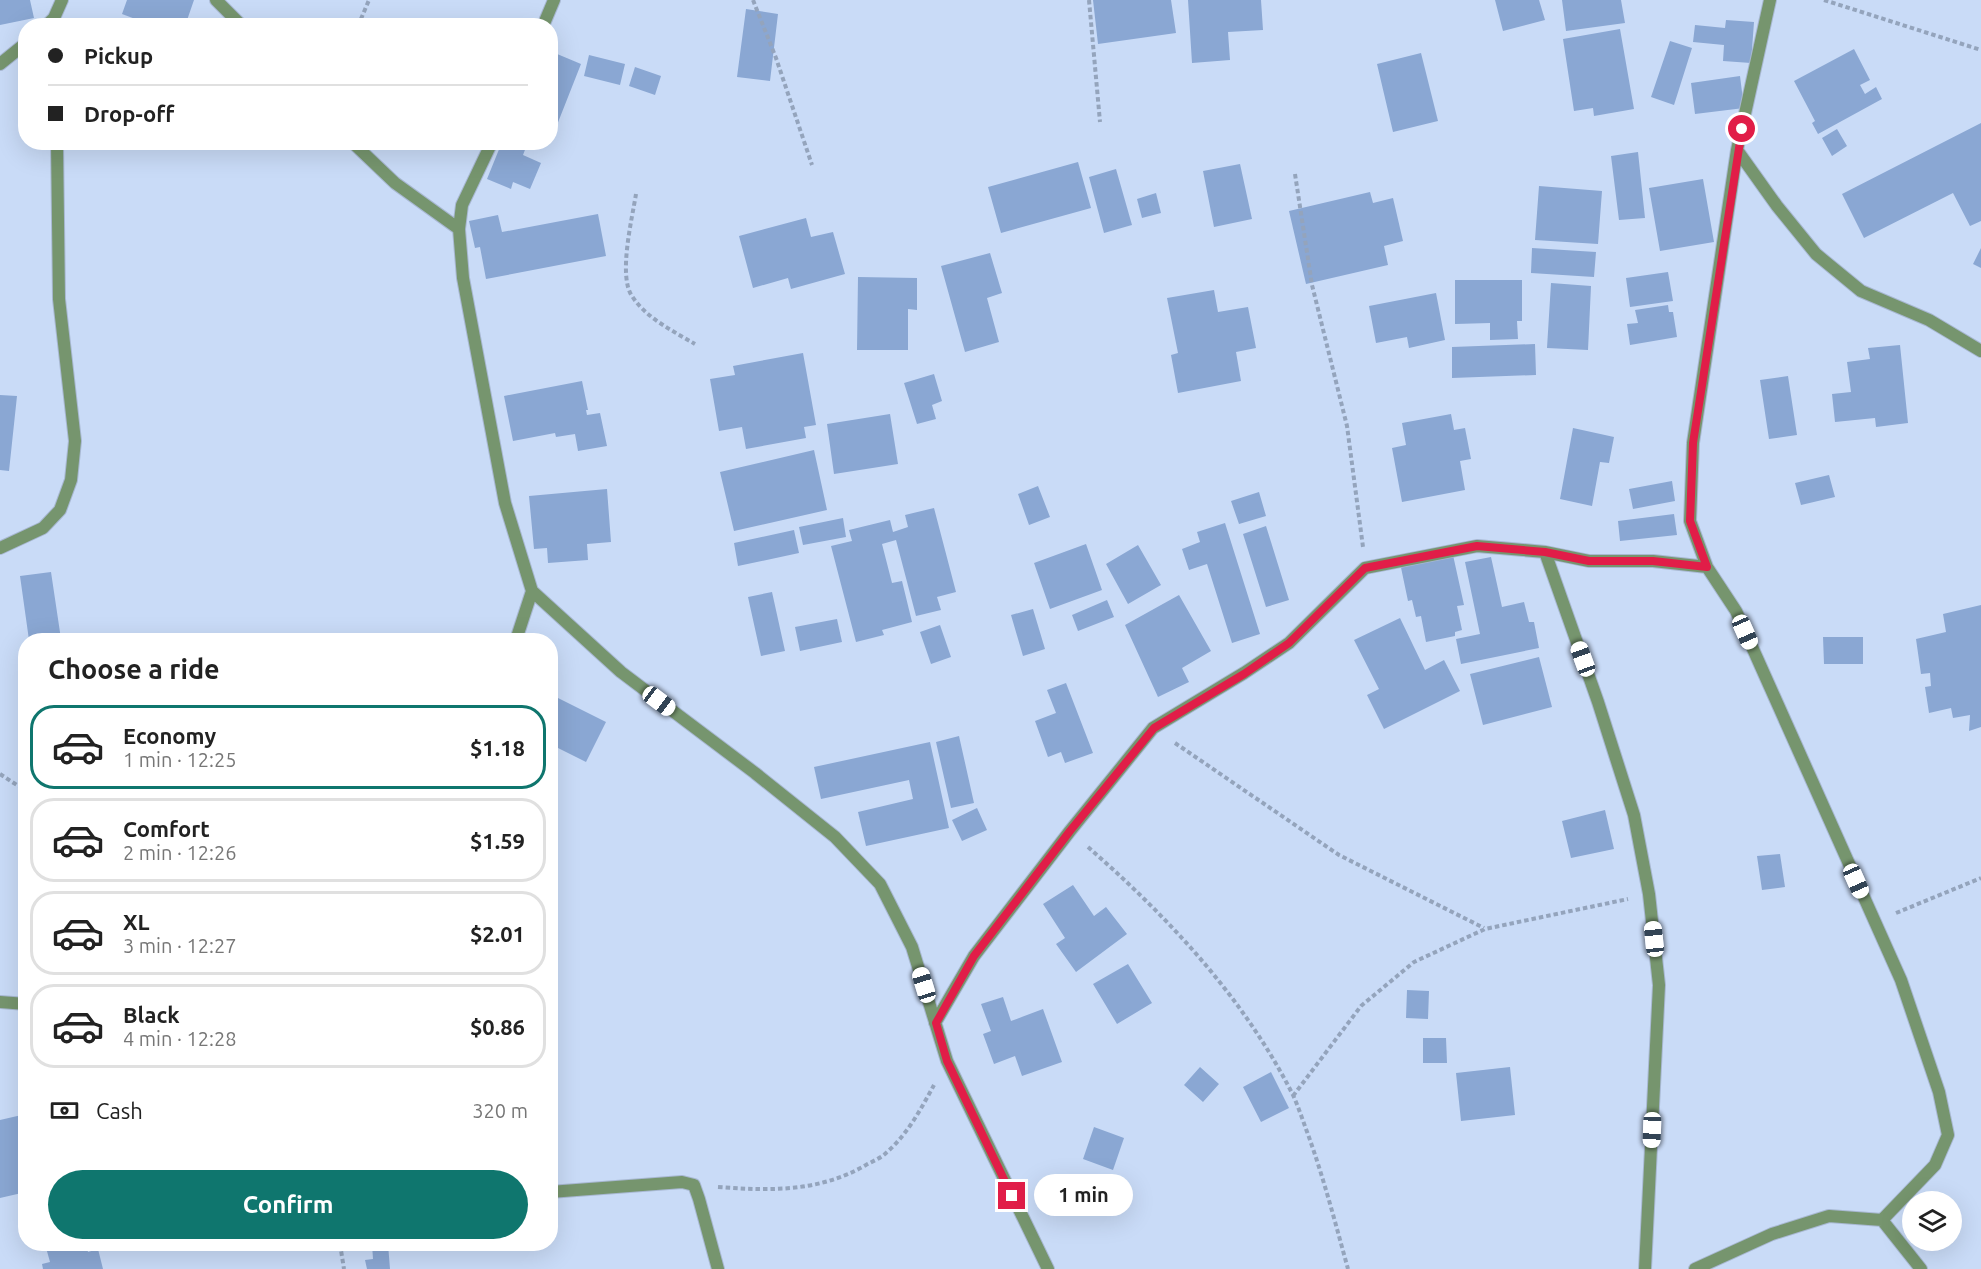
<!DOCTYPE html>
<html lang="en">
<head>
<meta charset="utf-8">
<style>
  body { margin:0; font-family:Ubuntu,sans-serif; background:#f6f6f6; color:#222; height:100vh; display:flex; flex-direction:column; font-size:22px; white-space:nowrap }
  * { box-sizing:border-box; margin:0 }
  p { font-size:20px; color:#767676 }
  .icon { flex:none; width:33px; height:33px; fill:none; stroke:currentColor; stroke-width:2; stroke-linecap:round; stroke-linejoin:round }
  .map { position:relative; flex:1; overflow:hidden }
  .drawer { position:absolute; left:18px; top:633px; width:540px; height:618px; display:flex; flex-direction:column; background:#fff; border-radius:24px; box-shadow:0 6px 24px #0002 }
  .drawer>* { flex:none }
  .hud { position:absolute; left:18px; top:18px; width:540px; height:132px; border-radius:24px; box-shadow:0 6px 24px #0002; display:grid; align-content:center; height:132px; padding:0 30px; background:#fff }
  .tools { position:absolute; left:1902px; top:1191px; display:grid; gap:12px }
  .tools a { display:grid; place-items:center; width:60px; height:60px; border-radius:50%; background:#fff; box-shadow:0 6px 24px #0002; font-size:30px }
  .end { position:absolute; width:27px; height:27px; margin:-14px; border:8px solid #e11d48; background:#fff; box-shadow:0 0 0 3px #fff }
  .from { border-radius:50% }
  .bubble { position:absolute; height:42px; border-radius:21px; background:#fff; box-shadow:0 6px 24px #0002; font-size:20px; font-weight:700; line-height:42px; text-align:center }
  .car { position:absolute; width:18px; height:36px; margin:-18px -9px; border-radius:8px; box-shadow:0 0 4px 2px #0007; background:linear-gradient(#fff 24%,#345 0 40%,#fff 0 76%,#345 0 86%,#fff 0) }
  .hud b { display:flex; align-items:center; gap:21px; height:57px; font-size:22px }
  .hud b+b { border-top:2px solid #e0e0e0 }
  .hud i { width:15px; height:15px; background:#222 }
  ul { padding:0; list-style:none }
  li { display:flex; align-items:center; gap:18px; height:84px; margin:0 12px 9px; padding:0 18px; border:3px solid #e0e0e0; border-radius:24px }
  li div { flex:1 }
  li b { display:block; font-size:22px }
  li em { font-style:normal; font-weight:700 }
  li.selected { border-color:#0f766e }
  li>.icon { width:54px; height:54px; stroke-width:1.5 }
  h2 { padding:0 30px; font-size:27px; line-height:72px }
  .pay { display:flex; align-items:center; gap:15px; height:66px; padding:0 30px; font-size:22px }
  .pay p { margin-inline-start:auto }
  .button { display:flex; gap:12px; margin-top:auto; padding:12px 30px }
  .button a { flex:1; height:69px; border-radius:36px; background:#0f766e; color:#fff; font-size:24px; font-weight:700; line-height:69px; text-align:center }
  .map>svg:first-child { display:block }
  .building { fill:#8aa7d3 }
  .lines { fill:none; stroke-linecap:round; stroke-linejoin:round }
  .minor-casing { stroke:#a8b8d2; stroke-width:14 }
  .path { stroke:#94a4bc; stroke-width:4; stroke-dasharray:4.5 3; stroke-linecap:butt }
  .minor { stroke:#76956e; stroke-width:12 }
  .route { stroke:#e11d48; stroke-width:8 }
</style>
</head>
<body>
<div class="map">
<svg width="1981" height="1269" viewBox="0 0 1981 1269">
  <rect width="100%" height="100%" fill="#c9dbf7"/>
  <path class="building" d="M0,0H30L34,18L0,25Z
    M127,0H194L185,26H154L122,14Z
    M1093,0H1171L1176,33L1098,44Z
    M1188,0H1261L1263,30L1228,32L1230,60L1192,63Z
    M1495,0H1539L1545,20L1503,31Z
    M1562,0H1621L1625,23L1566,31Z
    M746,9L778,14L770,81L737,77Z
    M1726,20L1754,22L1751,63L1723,61L1724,45L1693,42L1695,25L1725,28Z
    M1620,29L1634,109L1594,116L1593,108L1574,111L1563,39Z
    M1670,41L1692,48L1674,105L1651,97Z
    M1854,49L1870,80L1860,85L1865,94L1876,87L1882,99L1818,134L1812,123L1815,121L1794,81Z
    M550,51L581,64L555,130L550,129Z
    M1421,53L1438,121L1393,132L1377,64Z
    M589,55L625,64L620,85L584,76Z
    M635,67L661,76L655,95L629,86Z
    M1740,76L1744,108L1695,114L1691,83Z
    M1981,123V221L1970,226L1953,193L1864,238L1842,194Z
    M1837,129L1847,146L1832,156L1822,138Z
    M502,142H528L523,155L541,163L530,189L513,182L511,189L487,179Z
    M1638,152L1645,218L1619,220L1611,156Z
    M1078,162L1091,208L1001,233L988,187Z
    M1240,164L1252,219L1214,227L1203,171Z
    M1116,169L1132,225L1104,233L1089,177Z
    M1703,179L1714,242L1660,251L1649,188Z
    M1539,186L1602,191L1598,244L1535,240Z
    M1370,192L1373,203L1393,198L1403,241L1384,246L1388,265L1306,284L1289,211Z
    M1156,193L1161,213L1142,218L1137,199Z
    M598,214L606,256L486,279L480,247L475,248L469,221L498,215L502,232Z
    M806,218L811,237L833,232L845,274L791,289L788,278L753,288L739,236Z
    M1532,248L1596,252L1594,277L1531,273Z
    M1981,248V268L1973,264Z
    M990,253L1002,293L987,298L999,342L965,352L941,266Z
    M1668,272L1673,301L1630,307L1626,278Z
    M858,277L917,278V310L908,309V350H857Z
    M1455,280H1522V321H1517L1518,339L1490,340V323L1455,324Z
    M1551,283L1591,286L1588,350L1547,348Z
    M1214,290L1218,312L1248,307L1256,348L1236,352L1241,381L1178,393L1171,355L1178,353L1167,298Z
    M1436,293L1445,340L1409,348L1407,337L1376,343L1369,306Z
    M1668,305L1669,312H1673L1677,337L1630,345L1627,324L1638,323L1635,310Z
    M1535,344L1536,375L1452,378V347Z
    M1900,345L1908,423L1876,427L1875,418L1835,422L1832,394L1851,392L1847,362L1870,359L1868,348Z
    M803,353L816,425L804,427L806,438L746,449L742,427L719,431L710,379L735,375L733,366Z
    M934,374L942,401L932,405L936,419L917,424L904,383Z
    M1788,376L1797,435L1769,439L1760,380Z
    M582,381L588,410H586L587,415L600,413L607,446L578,451L575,434L556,437L555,433L513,441L504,396Z
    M0,395L17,396L9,471L0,470Z
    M890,414L898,464L834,474L827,424Z
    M1451,414L1454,430L1465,428L1471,459L1460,461L1465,490L1402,502L1392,448L1406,445L1402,423Z
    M1573,428L1614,437L1609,463L1600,462L1592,506L1560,499Z
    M814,450L827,510L734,531L720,472Z
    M1829,475L1835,497L1801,505L1795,483Z
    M1672,481L1675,501L1633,509L1629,489Z
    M1038,486L1050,517L1029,525L1018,494Z
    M607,489L611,542L587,544L588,560L548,563L547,548L534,549L529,496Z
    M1259,492L1266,516L1239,524L1231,501Z
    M934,508L956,592L937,597L941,610L916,616L896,540L882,544L892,583L902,581L912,622L882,630L884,635L856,642L831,546L852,541L849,530L890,520L893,532L908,527L905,515Z
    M1674,514L1677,535L1620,541L1618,521Z
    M843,518L846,537L803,545L799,527Z
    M1225,523L1260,634L1232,643L1207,564L1189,570L1182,549L1200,542L1197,532Z
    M1266,526L1289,600L1266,607L1243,534Z
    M794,530L799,553L738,566L734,543Z
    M1086,544L1102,590L1050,609L1034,563Z
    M1138,545L1161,585L1128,604L1106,564Z
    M1451,546L1464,605L1457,606L1462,630L1455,632V636L1426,642L1421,616L1416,617L1412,600L1408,601L1399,558Z
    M1491,557L1502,607L1524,602L1529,622H1534L1539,648L1461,664L1456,639L1480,634L1465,562Z
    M51,572L61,639L29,640L20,576Z
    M772,592L785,651L761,656L748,597Z
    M1179,595L1211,651L1182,668L1189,682L1158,697L1125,625Z
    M1107,600L1114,617L1078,631L1072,615Z
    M1981,605V727L1969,731L1970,715L1953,718L1951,708L1929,713L1925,687L1931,686L1930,673L1921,674L1916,639L1946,632L1943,614Z
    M1033,609L1045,649L1023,656L1011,615Z
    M1400,618L1425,670L1444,660L1460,691L1384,729L1367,695L1379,689L1354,640Z
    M837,619L842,642L800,651L795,627Z
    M940,625L951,657L931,664L920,632Z
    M1823,637H1863V664H1824Z
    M1539,657L1552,707L1483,725L1470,674Z
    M1066,683L1093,753L1065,763L1061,752L1048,757L1035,721L1056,713L1047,690Z
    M550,694L606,722L586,762L550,744Z
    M959,736L974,803L951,808L936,742Z
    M930,742L949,828L866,846L858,812L913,799L909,780L821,799L814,767Z
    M977,808L987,830L962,841L952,820Z
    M1605,810L1614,849L1571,858L1562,821Z
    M1780,854L1785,887L1762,890L1757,856Z
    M1073,885L1094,916L1106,907L1127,934L1076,972L1056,944L1065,938L1043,904Z
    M1128,964L1152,1003L1117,1024L1093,984Z
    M1407,990L1429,991L1428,1019L1406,1018Z
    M1003,997L1011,1021L1043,1009L1062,1062L1022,1076L1015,1056L994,1064L983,1034L991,1031L981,1004Z
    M1423,1038H1446L1447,1063H1423Z
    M1200,1067L1219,1084L1203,1102L1184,1085Z
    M1510,1067L1515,1115L1461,1121L1456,1073Z
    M1271,1072L1289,1108L1261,1122L1243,1087Z
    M26,1114V1192L0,1198V1120Z
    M1094,1127L1124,1138L1113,1170L1083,1159Z
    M45,1244H86L88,1252L98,1249L103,1269H43L42,1264L50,1262Z
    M372,1244H388L390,1269H367L365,1260L373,1259Z"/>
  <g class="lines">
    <g class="minor-casing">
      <path id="minor" d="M216,0L242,26
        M1770,0L1737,150L1693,443L1690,521L1707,567L1736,611L1901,980L1939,1092L1948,1135L1935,1165L1882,1220
        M46,26L54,18L62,0
        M543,26L554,0
        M0,64L26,43
        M352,142L395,183L459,229
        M492,142L462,205L459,229L463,278L505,503L532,591L621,672L755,773L835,837L880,884L912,947L947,1061L1048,1269
        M1737,150L1777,206L1816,254L1861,291L1929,320L1981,351
        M0,548L43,528L60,510L71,480L75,441L59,299L57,142
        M1545,552L1598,702L1634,815L1649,894L1659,985L1645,1269
        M516,640L532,591
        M0,1002L26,1004
        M935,1023L974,956L1070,831L1153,728L1244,673L1289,643L1365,568L1477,546L1545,552L1589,561H1653L1707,567
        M550,1192L682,1182L694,1185L699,1199L718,1269
        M1695,1269L1772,1234L1829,1216L1882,1220L1921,1269"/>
    </g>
    <path class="path" d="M753,0L776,58L812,165
      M1089,0L1100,122
      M1824,0L1981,50
      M358,26L369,0
      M1295,174L1312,285L1347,426L1363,547
      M636,194C632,219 618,276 632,296C646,318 673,331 695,344
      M1175,743L1339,855L1484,928
      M0,774L26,791
      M1088,847C1169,918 1244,998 1293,1095C1298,1106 1302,1118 1306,1129C1323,1175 1335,1222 1348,1269
      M1896,913L1981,878
      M1293,1096L1361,1006L1414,962L1485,929L1628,899
      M718,1187C771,1191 819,1192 866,1165C873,1161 881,1158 886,1153C907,1135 921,1109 934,1085
      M340,1244L344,1269"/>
    <use href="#minor" class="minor"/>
  </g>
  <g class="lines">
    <path class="route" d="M1012,1196L947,1061L936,1023L974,956L1070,831L1154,728L1244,674L1289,643L1365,568L1477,546L1545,552L1589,561H1653L1707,567L1690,521L1693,443L1742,129"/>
  </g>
</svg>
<div class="tools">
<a><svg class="icon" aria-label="layers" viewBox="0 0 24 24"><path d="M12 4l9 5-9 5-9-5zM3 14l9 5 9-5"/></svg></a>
</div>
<i class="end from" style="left:1742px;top:129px"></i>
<i class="end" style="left:1012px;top:1196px"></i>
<div class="bubble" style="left:1034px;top:1174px;width:99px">1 min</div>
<i class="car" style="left:1745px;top:632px;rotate:156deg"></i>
<i class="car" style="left:1583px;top:659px;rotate:340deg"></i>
<i class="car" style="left:659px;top:701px;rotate:127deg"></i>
<i class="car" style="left:1856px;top:881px;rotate:156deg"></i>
<i class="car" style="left:1654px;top:939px;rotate:354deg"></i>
<i class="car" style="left:924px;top:985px;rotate:343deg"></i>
<i class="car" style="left:1652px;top:1130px;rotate:182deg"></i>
<div class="hud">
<b><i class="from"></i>Pickup</b>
<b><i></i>Drop-off</b>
</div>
<section class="drawer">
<h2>Choose a ride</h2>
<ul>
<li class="selected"><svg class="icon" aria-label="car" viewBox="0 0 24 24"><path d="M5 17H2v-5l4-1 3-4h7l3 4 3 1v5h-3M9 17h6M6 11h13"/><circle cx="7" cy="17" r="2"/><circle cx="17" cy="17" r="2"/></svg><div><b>Economy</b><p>1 min · 12:25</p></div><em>$1.18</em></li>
<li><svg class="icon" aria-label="car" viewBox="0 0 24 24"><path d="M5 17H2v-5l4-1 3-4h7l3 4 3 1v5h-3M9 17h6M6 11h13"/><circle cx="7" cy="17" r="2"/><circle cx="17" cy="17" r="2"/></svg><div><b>Comfort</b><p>2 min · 12:26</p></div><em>$1.59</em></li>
<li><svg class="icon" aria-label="car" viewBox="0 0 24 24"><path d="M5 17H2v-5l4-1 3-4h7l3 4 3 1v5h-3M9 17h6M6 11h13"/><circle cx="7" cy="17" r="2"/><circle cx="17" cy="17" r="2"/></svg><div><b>XL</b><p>3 min · 12:27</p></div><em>$2.01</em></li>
<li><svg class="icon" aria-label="car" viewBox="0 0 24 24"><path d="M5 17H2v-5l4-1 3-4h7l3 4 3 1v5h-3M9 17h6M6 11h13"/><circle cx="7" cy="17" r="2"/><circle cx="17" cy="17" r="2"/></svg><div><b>Black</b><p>4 min · 12:28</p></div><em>$0.86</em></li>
</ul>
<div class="pay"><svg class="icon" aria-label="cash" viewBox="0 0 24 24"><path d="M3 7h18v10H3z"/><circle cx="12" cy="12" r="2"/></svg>Cash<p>320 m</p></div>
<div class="button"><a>Confirm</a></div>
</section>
</div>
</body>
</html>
